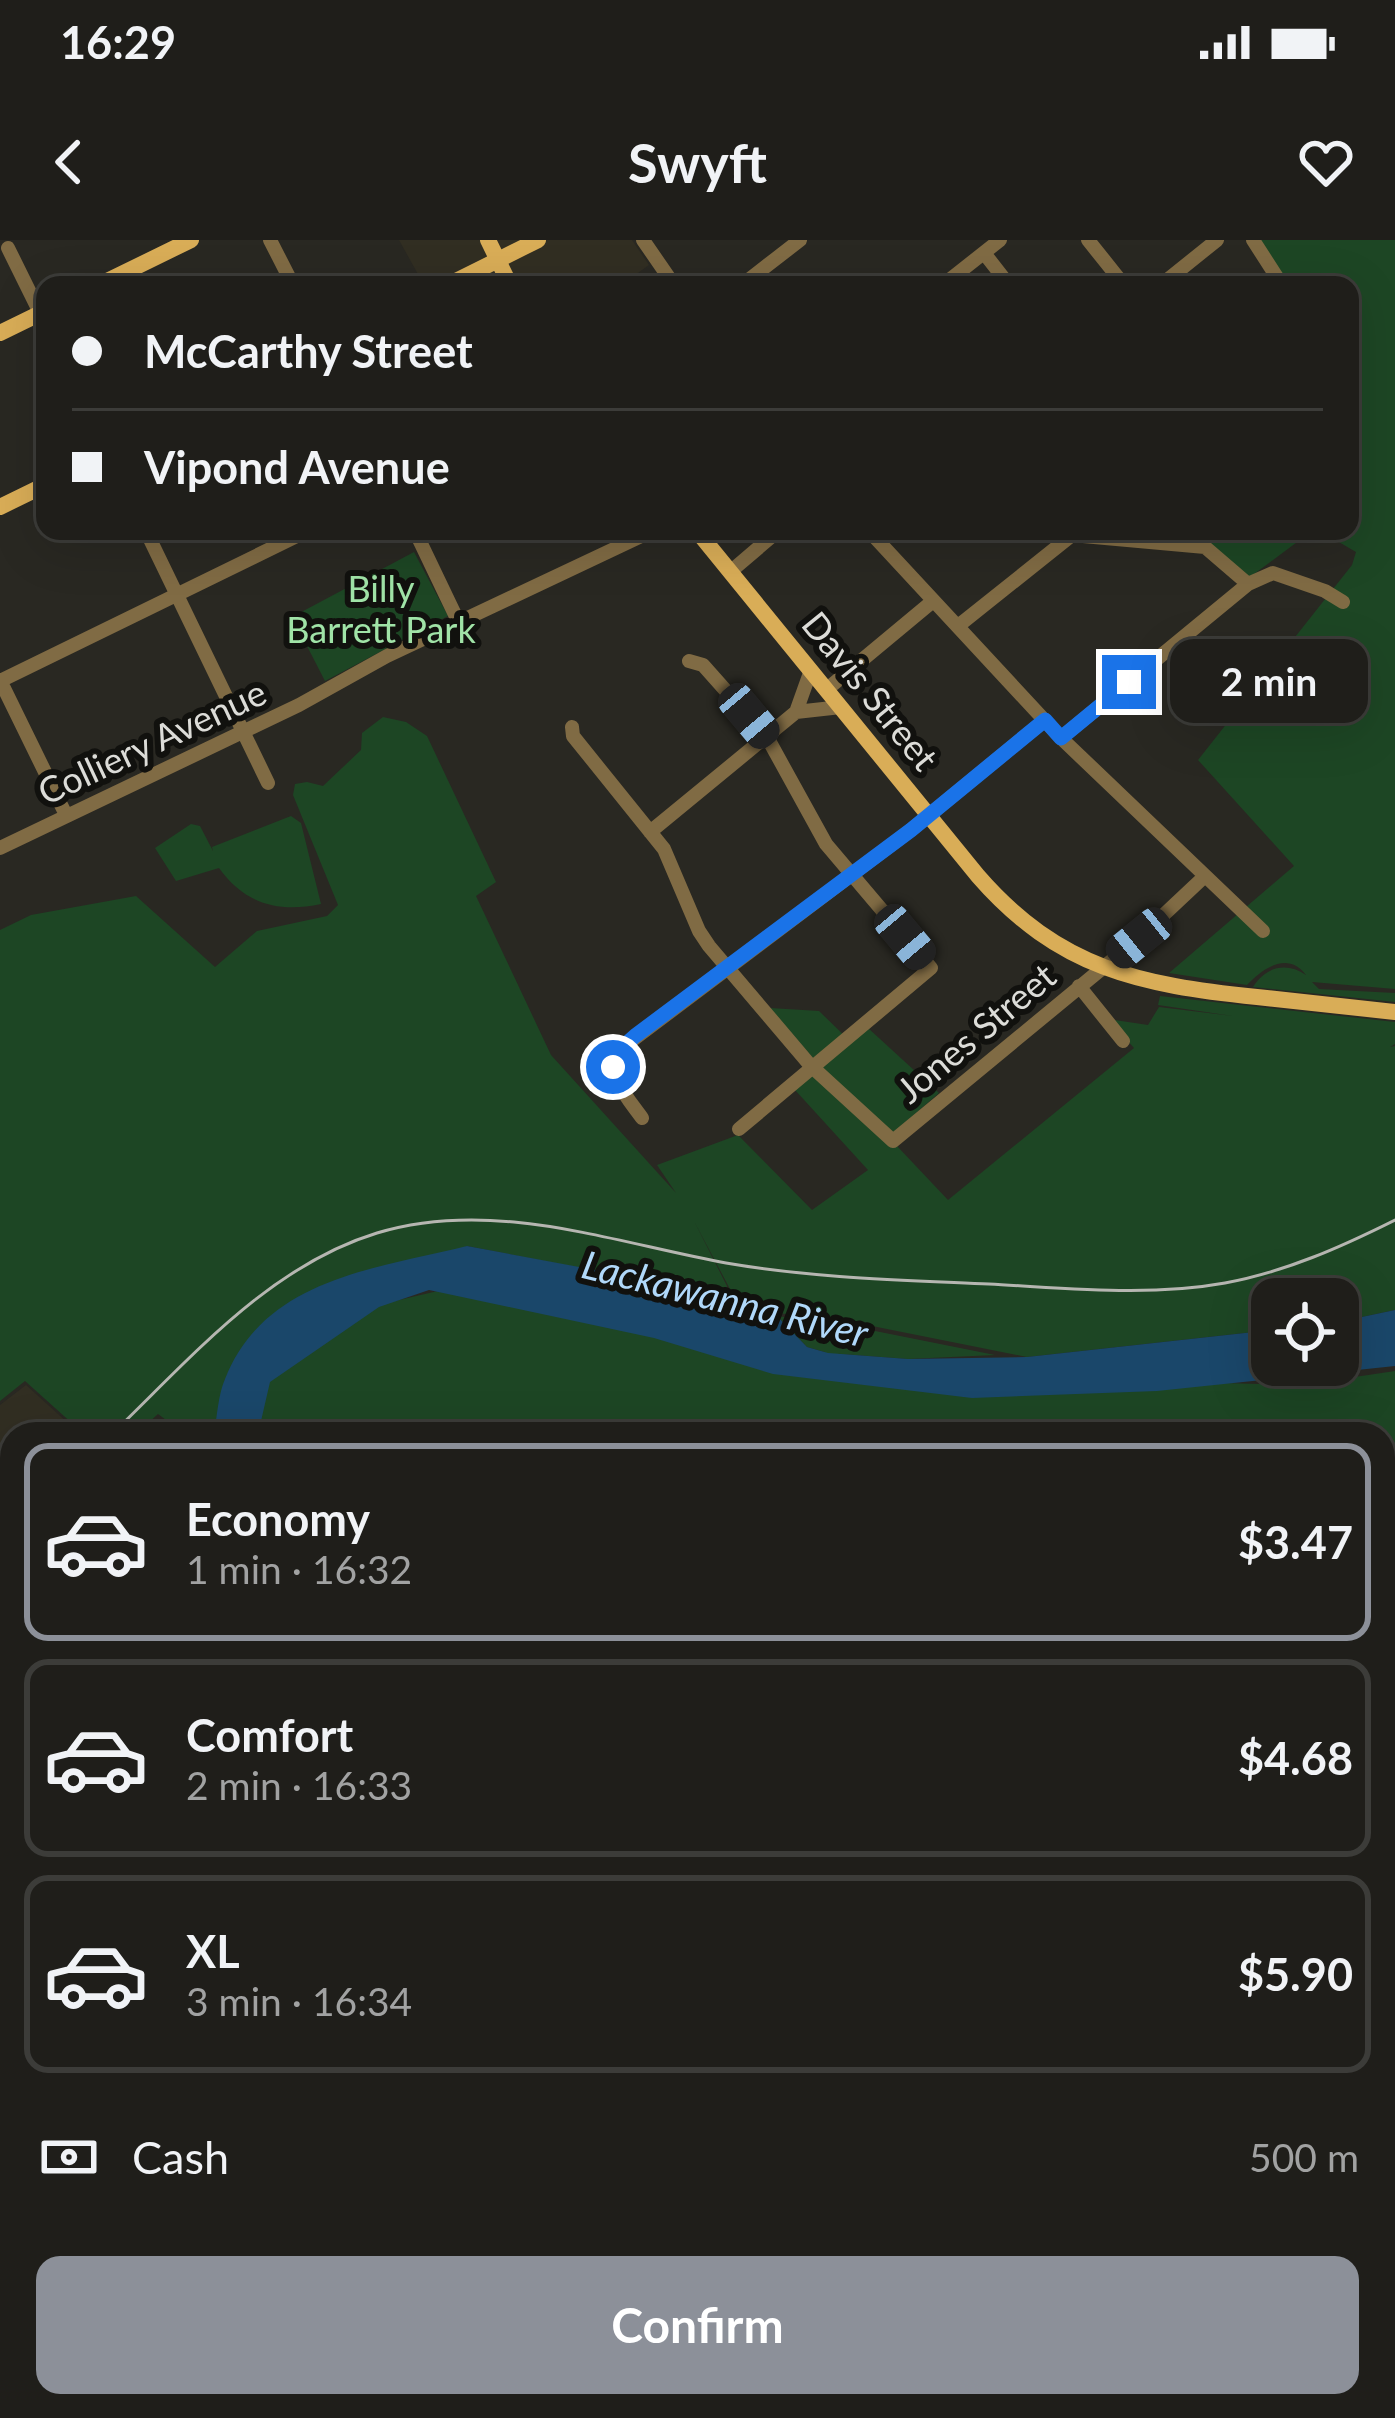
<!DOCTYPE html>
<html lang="en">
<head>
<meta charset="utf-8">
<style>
  body { margin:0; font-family:Lato,sans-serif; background:#2c2b27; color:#f1f3f6; height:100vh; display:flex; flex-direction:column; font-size:45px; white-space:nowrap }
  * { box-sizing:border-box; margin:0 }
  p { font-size:39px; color:#a1a2a2 }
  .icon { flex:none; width:66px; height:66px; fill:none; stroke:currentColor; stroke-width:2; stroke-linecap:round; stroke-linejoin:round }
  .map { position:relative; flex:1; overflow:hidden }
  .side { position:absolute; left:0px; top:1182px; width:1395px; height:996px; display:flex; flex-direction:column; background:#1f1e1a; border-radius:36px 36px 0 0; box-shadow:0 12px 48px #0002,0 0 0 3px #3c3c39 }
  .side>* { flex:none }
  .top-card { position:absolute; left:36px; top:36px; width:1323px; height:264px; border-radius:24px; box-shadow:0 12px 48px #0002,0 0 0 3px #3c3c39; display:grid; align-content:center; height:264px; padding:0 36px; background:#1f1e1a }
  .fabs { position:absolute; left:1251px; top:1038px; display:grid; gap:24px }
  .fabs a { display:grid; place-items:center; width:108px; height:108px; border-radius:24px; background:#1f1e1a; box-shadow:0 12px 48px #0002,0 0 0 3px #3c3c39; font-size:60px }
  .end { position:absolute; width:54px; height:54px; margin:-27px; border:15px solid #1a73e8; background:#fff; box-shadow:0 0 0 6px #fff }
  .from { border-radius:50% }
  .bubble { position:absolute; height:84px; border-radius:24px; background:#1f1e1a; box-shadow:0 12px 48px #0002,0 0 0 3px #3c3c39; font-size:39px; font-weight:700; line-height:84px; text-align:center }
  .car { position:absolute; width:36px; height:72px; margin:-36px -18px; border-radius:15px; box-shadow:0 0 9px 3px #0007; background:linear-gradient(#222 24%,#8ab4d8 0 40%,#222 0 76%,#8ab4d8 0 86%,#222 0) }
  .top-card b { display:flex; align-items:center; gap:42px; height:114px; font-size:45px }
  .top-card b+b { border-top:3px solid #3c3c39 }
  .top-card i { width:30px; height:30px; background:#f1f3f6 }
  ul { padding:21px 0 0; list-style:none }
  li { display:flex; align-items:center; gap:36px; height:198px; margin:0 24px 18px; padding:0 12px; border:6px solid #3c3c39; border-radius:24px }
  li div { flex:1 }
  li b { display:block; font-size:45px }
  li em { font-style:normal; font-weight:700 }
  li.active { border-color:#8c9099 }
  li>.icon { width:108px; height:108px; stroke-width:1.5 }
  .pay { display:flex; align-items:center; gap:30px; height:132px; padding:0 36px; font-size:45px }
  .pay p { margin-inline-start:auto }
  .action { display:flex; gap:24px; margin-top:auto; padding:24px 36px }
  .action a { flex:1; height:138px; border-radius:24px; background:#8c9099; color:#fff; font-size:48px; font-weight:700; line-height:138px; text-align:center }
  .status { display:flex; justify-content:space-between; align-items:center; height:84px; padding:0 60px; background:#1f1e1a; direction:ltr }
  .status svg { height:33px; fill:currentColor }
  header { display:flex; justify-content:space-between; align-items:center; height:156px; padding:0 36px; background:#1f1e1a; font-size:54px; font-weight:700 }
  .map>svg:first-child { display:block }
  .built { fill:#312e22 }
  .green { fill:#1d4624 }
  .water { fill:#1a476a }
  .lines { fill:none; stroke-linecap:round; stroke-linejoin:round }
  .stream { stroke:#1a476a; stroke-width:3 }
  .minor { stroke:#806b44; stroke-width:14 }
  .major { stroke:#d9ad57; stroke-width:16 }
  .rail { stroke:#b6b6b1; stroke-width:3 }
  .route { stroke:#1a73e8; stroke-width:15 }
  .labels { text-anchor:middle; stroke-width:12; stroke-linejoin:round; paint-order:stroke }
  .park-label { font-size:36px; fill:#a0e3a7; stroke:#11110e }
  .street-label { font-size:36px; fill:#dcdcd8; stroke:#11110e }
  .water-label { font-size:39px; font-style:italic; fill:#b0d8fa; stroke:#11110e }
</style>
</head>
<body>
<div class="status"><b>16:29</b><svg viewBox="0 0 49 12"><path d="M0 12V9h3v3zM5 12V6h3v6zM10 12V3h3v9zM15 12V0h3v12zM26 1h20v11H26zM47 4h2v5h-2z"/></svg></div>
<header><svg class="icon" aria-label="back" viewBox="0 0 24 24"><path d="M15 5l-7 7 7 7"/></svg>Swyft<svg class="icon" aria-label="heart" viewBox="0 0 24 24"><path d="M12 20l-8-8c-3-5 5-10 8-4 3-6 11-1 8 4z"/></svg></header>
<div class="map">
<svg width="1395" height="2178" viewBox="0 0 1395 2178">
  <rect width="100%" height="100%" fill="#292822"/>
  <path class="built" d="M399,0H632L649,25L621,45H424Z
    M26,1145L80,1194H12V1533L0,1542V1165Z
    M1383,1392H1395V1496L1383,1500Z
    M12,1653V1748L0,1747V1656Z
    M0,1777L12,1784V1976L0,1951Z"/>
  <path class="green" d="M1256,0H1395V749L1312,742L1319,749L1395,753V762L1253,747C1266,726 1287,722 1306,735C1288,711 1263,728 1247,745L1169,733L1294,626L1198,520L1352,325L1356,312L1320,291H1350V45H1288Z
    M1089,291H1312L1254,334L1239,341L1207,313Z
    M414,312L448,376L325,441L292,377Z
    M383,477L406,482L427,496L496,642L476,656L551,815L676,953L657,925L738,895L812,970L868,930L795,850L820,826L770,768L819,771L850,801L868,788L939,853L885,900L897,906L948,960L1134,808L1108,779L1148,785L1159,767L1233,776L1158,765L1160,756L1395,782V804L1390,807L1395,806V1070L1338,1082V1059H1272V1090L1027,1117L842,1080L777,1073L731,1051L694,981L727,1046L725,1056L467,1006L225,1139L214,1194H185L158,1174L136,1194H84L25,1141L0,1161V690L31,675L136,656L215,727L257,691L327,676L338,665L293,555L295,544L307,542L323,546L361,510L362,493Z
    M291,576L301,583L321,664C278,673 245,664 219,628L176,641L155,608L191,584L200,586L213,611L212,607Z
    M438,1051L685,1097L1067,1139L1260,1144L1321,1142L1395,1131V1390H1383V1194H248L265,1137L373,1066Z
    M777,1076L855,1087L995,1115L908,1119L828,1113L807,1107Z
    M0,2053L12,2059V2112L0,2110Z
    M81,2166H253L285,2178H95Z"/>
  <path class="water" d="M467,1006L729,1055L777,1076L807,1107L828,1113L908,1119L1027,1117L1272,1090V1125H1338V1082L1395,1070V1126L1157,1151L972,1158L773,1134L654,1098L429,1050L379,1067L270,1142L258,1194H214C217,1177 218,1155 225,1139C265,1038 375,1029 467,1006Z"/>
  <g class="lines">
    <path class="stream" d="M1383,1685L1395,1684
      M1085,2178L1089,2166"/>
    <path class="minor" d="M270,0L293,45
      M643,0L674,45
      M1088,0L1124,45
      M1253,0L1282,45
      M8,8L45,83
      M984,13L1009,45
      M742,45L800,0
      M943,45L1000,0
      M1161,45L1217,0
      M146,291L268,543
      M415,291L459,383
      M869,291L1061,498L1263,691
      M730,332L778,291
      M958,386L1072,295L1205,307L1248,344
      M689,421L703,425L767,497L826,604L931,728L739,889
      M0,440L66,575
      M0,441L307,291
      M826,450L933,361
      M796,472L841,467
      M572,487L573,496L664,609L699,691L709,706L810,825L893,901L1139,698L1205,636
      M1061,498L1248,344L1273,333L1325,351L1343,362
      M650,592L796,472L811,430
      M0,608L299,465L387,416L652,291
      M1079,746L1123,801
      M642,878C627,857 607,837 618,811L911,590L1045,480
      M1383,1591L1395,1588
      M842,2166L859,2178
      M0,2171L12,2178"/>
    <path class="major" d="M488,0L510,45
      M99,45L191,0
      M448,45L538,0
      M0,93L45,71
      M0,267L45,245
      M697,291L978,636C1059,729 1140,745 1257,757C1303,762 1349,767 1395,772
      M1383,1622L1395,1617
      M0,2010L12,2008"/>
    <path class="rail" d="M112,1194C191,1118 269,1026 377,993C493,958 612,1002 726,1023C813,1038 901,1040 989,1044C1067,1048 1148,1057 1225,1043C1285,1032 1341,1007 1395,980
      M0,1299L12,1288
      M1383,1435L1395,1434
      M0,1678L12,1676
      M0,1743L12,1744
      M934,2166L938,2178"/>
  </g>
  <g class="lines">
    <path class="route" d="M613,827L618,811L635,796L911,590L1045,480L1061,498L1129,442"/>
  </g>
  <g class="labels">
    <g class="park-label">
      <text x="381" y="362">Billy<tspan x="381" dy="41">Barrett Park</tspan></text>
    </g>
    <g class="street-label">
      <text transform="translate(870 451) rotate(51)" y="13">Davis Street</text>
      <text transform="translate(152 502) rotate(-25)" y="13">Colliery Avenue</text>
      <text transform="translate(976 793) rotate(-40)" y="13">Jones Street</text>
    </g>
    <g class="water-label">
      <text transform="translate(725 1059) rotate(14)" y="14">Lackawanna River</text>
    </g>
  </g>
</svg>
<div class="fabs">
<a><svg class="icon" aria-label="locate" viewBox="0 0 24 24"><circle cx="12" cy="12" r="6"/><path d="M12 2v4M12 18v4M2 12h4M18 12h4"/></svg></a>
</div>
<i class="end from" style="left:613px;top:827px"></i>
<i class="end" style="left:1129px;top:442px"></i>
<div class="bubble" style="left:1170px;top:399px;width:198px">2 min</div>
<i class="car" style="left:749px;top:476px;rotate:140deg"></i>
<i class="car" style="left:905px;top:697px;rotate:140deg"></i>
<i class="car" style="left:1139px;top:698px;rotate:231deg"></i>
<div class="top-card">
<b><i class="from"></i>McCarthy Street</b>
<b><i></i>Vipond Avenue</b>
</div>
<section class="side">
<ul>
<li class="active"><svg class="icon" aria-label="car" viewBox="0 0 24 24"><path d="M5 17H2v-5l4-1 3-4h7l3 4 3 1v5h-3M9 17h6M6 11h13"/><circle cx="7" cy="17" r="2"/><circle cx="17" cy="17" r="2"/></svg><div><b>Economy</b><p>1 min · 16:32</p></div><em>$3.47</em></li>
<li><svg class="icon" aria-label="car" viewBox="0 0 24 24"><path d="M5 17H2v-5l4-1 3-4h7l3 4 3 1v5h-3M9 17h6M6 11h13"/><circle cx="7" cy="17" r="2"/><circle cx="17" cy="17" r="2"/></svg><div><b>Comfort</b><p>2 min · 16:33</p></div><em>$4.68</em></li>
<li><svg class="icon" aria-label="car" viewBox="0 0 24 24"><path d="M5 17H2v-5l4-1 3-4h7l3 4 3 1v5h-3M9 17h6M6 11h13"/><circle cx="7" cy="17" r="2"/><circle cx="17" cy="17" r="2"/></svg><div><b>XL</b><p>3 min · 16:34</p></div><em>$5.90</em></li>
</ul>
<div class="pay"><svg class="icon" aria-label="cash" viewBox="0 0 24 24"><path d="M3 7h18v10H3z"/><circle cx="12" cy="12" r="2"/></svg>Cash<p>500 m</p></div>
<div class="action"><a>Confirm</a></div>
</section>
</div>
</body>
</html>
